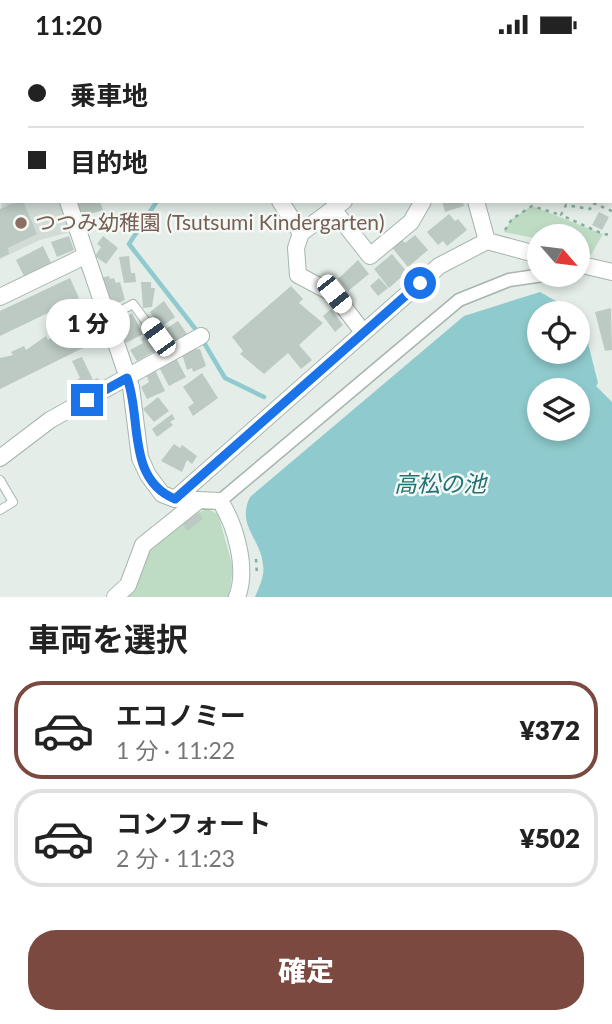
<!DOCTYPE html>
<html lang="ja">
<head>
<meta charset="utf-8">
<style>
  body { margin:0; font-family:Lato,"Noto Sans JP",sans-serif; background:#f6f6f6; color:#222; height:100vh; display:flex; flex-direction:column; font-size:26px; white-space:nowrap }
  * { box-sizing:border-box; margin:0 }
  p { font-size:23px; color:#767676 }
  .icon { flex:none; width:38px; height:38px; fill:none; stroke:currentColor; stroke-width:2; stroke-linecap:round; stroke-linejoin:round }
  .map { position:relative; height:548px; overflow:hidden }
  .details { display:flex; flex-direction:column; background:#fff; flex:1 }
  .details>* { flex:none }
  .hud { position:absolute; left:0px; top:0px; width:612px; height:154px; box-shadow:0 4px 10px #0003; display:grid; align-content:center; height:154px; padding:0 28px; background:#fff }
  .needle { width:46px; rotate:118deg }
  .fabs { position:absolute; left:527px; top:175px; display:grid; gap:14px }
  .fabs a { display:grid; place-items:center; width:63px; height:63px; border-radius:50%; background:#fff; box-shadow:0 4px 10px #0003; font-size:35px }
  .end { position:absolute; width:32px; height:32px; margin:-16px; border:9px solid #1a73e8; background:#fff; box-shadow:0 0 0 4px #fff }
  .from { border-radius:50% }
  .bubble { position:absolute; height:49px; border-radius:24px; background:#fff; box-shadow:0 4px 10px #0003; font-size:23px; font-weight:800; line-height:49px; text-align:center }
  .car { position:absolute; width:21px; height:42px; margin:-21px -10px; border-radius:9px; box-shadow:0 0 5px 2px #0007; background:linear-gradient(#fff 24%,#345 0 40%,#fff 0 76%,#345 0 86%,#fff 0) }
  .hud b { display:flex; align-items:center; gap:24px; height:66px; font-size:26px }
  .hud b+b { border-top:2px solid #e0e0e0 }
  .hud i { width:18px; height:18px; background:#222 }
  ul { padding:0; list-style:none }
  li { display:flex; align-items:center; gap:21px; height:98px; margin:0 14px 10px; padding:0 14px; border:4px solid #e0e0e0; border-radius:28px }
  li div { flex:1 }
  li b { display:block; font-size:26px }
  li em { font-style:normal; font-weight:800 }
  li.current { border-color:#7c4940 }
  li>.icon { width:63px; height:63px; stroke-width:1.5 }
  h2 { padding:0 28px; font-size:32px; line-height:84px }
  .button { display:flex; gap:14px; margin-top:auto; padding:14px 28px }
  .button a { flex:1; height:80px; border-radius:28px; background:#7c4940; color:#fff; font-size:28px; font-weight:800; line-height:80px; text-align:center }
  .status { display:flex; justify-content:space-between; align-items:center; height:49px; padding:0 35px; background:#fff; direction:ltr }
  .status svg { height:19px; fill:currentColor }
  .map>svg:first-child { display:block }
  .built { fill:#d2dcd7 }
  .green { fill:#bedcc3 }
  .water { fill:#8fcbce; fill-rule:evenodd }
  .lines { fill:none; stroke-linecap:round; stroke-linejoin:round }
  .stream { stroke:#8fcbce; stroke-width:4.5 }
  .building { fill:#bccac3 }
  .service-casing { stroke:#a7b5ae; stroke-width:10 }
  .pedestrian-casing { stroke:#a7b5ae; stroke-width:15 }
  .minor-casing { stroke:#a7b5ae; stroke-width:18 }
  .trunk-casing { stroke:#c2c9c6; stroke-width:24 }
  .path { stroke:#86ae9e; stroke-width:2.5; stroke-dasharray:3.5 5; stroke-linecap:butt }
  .service { stroke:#fff; stroke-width:8 }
  .pedestrian { stroke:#fff; stroke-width:12 }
  .minor { stroke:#fff; stroke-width:16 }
  .trunk { stroke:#4e8472; stroke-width:21 }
  .route { stroke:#1a73e8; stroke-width:9 }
  .education-dot { fill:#8d6e63; stroke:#f4f9f6; stroke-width:2.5 }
  .labels { text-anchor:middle; stroke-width:5; stroke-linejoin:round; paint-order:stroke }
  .education-label { font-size:21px; fill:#785e54; stroke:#f4f9f6; text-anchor:start }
  .water-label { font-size:23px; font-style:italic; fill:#217176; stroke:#f4f9f6 }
</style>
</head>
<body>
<div class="status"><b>11:20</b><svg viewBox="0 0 49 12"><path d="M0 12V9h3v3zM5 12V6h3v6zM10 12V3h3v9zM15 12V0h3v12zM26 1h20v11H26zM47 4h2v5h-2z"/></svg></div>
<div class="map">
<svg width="612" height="548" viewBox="0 0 612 548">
  <rect width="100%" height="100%" fill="#e4ede8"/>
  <path class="built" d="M2,112V152H62L70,183L40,191L0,210Z"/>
  <path class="green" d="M532,157L603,185L591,206L578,198V187H539V190L504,183L512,170Z
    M208,460L218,465L233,519L229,548H124L145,503L188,467Z"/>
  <path class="water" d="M540,243L581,266L598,334L596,337L612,353V548H255C259,538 265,527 263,516C261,489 236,477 250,448L464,267ZM539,264H578V303H539ZM539,341H578V380H539Z"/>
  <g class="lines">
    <path class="stream" d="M262,0L266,2
      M157,152L129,195L197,282L225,329L264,348"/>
  </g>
  <path class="building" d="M18,152H23L37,185L8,199L9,205L0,209V160Z
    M96,152L100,153L103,161L81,168L76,154Z
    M442,152H462L464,157L445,163Z
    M599,163L609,168L602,181L592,176Z
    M449,165L455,172L458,170L467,181L447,197L443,192L438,196L427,183Z
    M415,186L428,201L408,218L390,196L400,188L405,194Z
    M69,187L74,201L57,208L51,193Z
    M103,187L118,199L106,215L95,207L101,198L97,195Z
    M43,197L51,214L24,227L16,211Z
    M392,205L407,223L389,239L374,220Z
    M129,207L131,224H135L136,233L124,234L119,208Z
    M358,211L369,225L348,242L338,230Z
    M109,227L110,230L114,229L116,234L120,233L125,251L110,257L101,229Z
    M70,229L79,249L0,287V262Z
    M379,229L388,239L378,247L370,237Z
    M141,233H151V239H155L152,258L143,259Z
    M291,237L303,250L299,254L323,274L299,296L312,311L301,320L288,304L264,325L240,305L243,302L232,288Z
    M164,252L175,268L161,278L150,263Z
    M611,259L612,301L605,302L595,263Z
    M331,260L343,276L335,283L323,267Z
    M132,264L143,285L126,294L116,273Z
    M178,272L187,285L172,297L161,283Z
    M68,277L71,281L78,278L87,297L0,340V309L13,306L11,303L24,297L26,301L46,287L48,291L55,287L53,284Z
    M146,286L156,301L137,312L130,301L143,294L141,290Z
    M196,300H200L206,317L193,323L192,319L187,321L182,305Z
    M82,308L93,331L98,329L101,336L77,348L72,338L75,337L73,333L80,329L72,312Z
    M176,309L186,328L169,337L159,318Z
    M155,321L165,342L147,350L141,338L149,333L146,325Z
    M202,324L218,349L193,367L188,358L194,354L183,338Z
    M158,348L169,362L154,373L143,360Z
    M172,365L175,370L170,373L173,376L157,388L152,380Z
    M174,395L180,399L182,396L197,407L192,415L187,411L182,423L161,412Z
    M199,464L203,470L187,482L182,475Z"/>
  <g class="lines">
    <g class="service-casing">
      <path id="service" d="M107,269L133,255L170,305
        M0,431L13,453L0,461"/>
    </g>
    <g class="pedestrian-casing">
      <path id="pedestrian" d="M220,452L459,251L509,231L543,226"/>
    </g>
    <g class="minor-casing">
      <path id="minor" d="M46,0V2
        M402,0L404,2
        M0,105L2,104
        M68,152L131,338L140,409L148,426L162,445L175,450L439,217L487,192L539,206
        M280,152L301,184
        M344,152L333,160L370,207L411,173L423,152
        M476,152L487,192
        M333,160L301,184L296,199L298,226L334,245L363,283
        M578,215L612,223
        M0,248L85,207
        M0,409L50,371L201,287
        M175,450L220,452C236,477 248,520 237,548
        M115,548L128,536L143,496L198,452"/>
    </g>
    <g class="trunk-casing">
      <path id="trunk" d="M26,2L30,0
        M0,14L2,13"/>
    </g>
    <path class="path" d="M611,128H612
      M612,162L593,154L590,160L566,156L561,166L603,185L612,186
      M505,181L512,170L532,157L561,166
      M256,510L257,527"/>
    <use href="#service" class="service"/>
    <use href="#pedestrian" class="pedestrian"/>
    <use href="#minor" class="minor"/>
    <use href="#trunk" class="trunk"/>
  </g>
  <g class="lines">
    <path class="route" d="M87,351L127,329C142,368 126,430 175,450L420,234"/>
  </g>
  <circle class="education-dot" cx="21" cy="174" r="7"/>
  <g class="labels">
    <g class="education-label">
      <text x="35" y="181">つつみ幼稚園 (Tsutsumi Kindergarten)</text>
    </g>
    <g class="water-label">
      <text x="440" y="443">高松の池</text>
    </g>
  </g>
</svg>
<div class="fabs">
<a><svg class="needle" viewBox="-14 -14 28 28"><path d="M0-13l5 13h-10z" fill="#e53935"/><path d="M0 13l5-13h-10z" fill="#767676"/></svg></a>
<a><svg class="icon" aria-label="locate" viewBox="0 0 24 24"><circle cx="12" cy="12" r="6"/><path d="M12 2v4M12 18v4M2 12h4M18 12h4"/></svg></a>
<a><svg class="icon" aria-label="layers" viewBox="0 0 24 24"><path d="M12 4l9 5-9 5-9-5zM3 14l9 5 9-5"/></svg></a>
</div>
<i class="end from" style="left:420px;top:234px"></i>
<i class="end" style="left:87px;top:351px"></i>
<div class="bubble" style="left:46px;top:250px;width:84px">1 分</div>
<i class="car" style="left:334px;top:245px;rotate:142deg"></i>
<i class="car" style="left:158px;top:288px;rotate:324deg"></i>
<div class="hud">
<b><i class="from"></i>乗車地</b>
<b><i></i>目的地</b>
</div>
</div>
<section class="details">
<h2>車両を選択</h2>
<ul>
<li class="current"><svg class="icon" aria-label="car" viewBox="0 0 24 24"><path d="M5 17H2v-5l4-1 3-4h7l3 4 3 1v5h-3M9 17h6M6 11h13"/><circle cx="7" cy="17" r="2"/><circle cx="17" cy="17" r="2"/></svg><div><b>エコノミー</b><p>1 分 · 11:22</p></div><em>¥372</em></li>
<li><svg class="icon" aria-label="car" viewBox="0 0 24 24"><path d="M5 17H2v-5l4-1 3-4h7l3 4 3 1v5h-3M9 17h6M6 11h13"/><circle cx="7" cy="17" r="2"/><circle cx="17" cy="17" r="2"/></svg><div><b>コンフォート</b><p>2 分 · 11:23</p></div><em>¥502</em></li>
</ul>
<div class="button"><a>確定</a></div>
</section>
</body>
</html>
